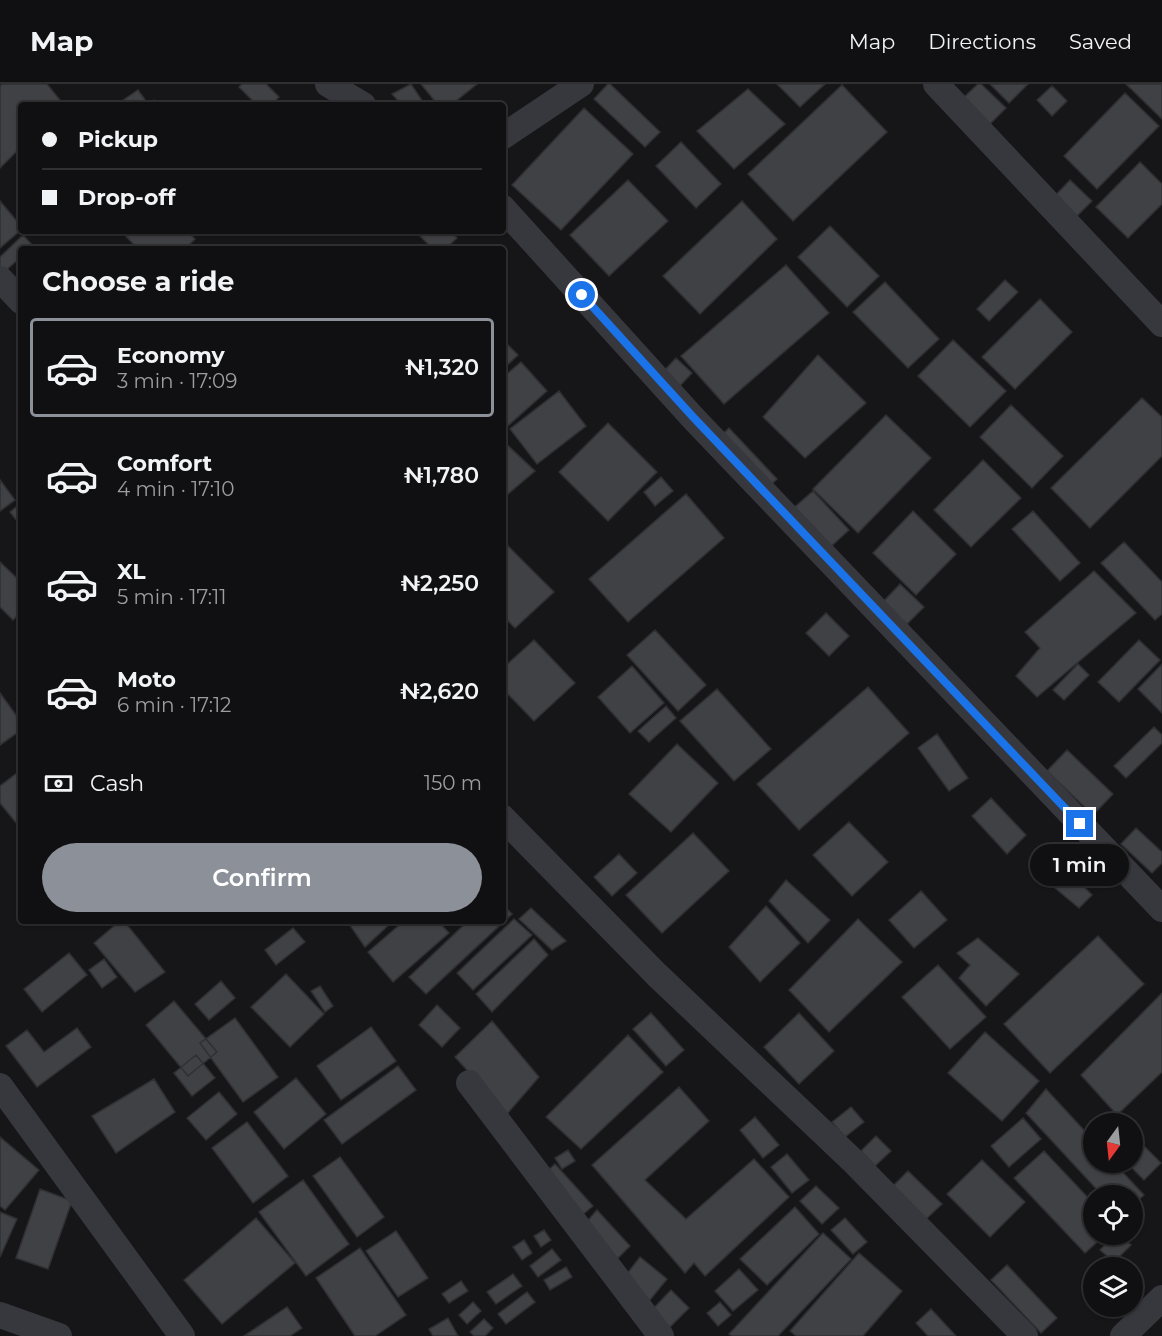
<!DOCTYPE html>
<html lang="en">
<head>
<meta charset="utf-8">
<style>
  body { margin:0; font-family:Montserrat,sans-serif; background:#1e1e20; color:#f1f3f6; height:100vh; display:flex; flex-direction:column; font-size:22px; white-space:nowrap }
  * { box-sizing:border-box; margin:0 }
  p { font-size:20px; color:#9c9d9f }
  .icon { flex:none; width:33px; height:33px; fill:none; stroke:currentColor; stroke-width:2; stroke-linecap:round; stroke-linejoin:round }
  .map { position:relative; flex:1; overflow:hidden }
  .side { position:absolute; left:18px; top:162px; width:488px; height:678px; display:flex; flex-direction:column; background:#101012; border-radius:6px; box-shadow:0 2px 4px #0004,0 0 0 2px #303032 }
  .side>* { flex:none }
  .hud { position:absolute; left:18px; top:18px; width:488px; height:132px; border-radius:6px; box-shadow:0 2px 4px #0004,0 0 0 2px #303032; display:grid; align-content:center; height:132px; padding:0 24px; background:#101012 }
  .needle { width:39px; rotate:195deg }
  .tools { position:absolute; left:1083px; top:1029px; display:grid; gap:12px }
  .tools a { display:grid; place-items:center; width:60px; height:60px; border-radius:50%; background:#101012; box-shadow:0 2px 4px #0004,0 0 0 2px #303032; font-size:30px }
  .end { position:absolute; width:27px; height:27px; margin:-14px; border:8px solid #1a73e8; background:#fff; box-shadow:0 0 0 3px #fff }
  .from { border-radius:50% }
  .bubble { position:absolute; height:42px; border-radius:21px; background:#101012; box-shadow:0 2px 4px #0004,0 0 0 2px #303032; font-size:20px; font-weight:600; line-height:42px; text-align:center }
  .hud b { display:flex; align-items:center; gap:21px; height:57px; font-size:22px }
  .hud b+b { border-top:2px solid #303032 }
  .hud i { width:15px; height:15px; background:#f1f3f6 }
  ul { padding:0; list-style:none }
  li { display:flex; align-items:center; gap:18px; height:99px; margin:0 12px 9px; padding:0 12px; border:3px solid transparent; border-radius:6px }
  li div { flex:1 }
  li b { display:block; font-size:22px }
  li em { font-style:normal; font-weight:600 }
  li.selected { border-color:#8c9099 }
  li>.icon { width:54px; height:54px; stroke-width:1.5 }
  h2 { padding:0 24px; font-size:27px; line-height:72px }
  .pay { display:flex; align-items:center; gap:15px; height:66px; padding:0 24px; font-size:22px }
  .pay p { margin-inline-start:auto }
  .cta { display:flex; gap:12px; margin-top:auto; padding:12px 24px }
  .cta a { flex:1; height:69px; border-radius:36px; background:#8c9099; color:#fff; font-size:24px; font-weight:600; line-height:69px; text-align:center }
  header { display:flex; align-items:center; gap:36px; box-sizing:border-box; height:84px; padding:0 30px; background:#101012; border-bottom:2px solid #303032 }
  header strong { font-size:28px }
  nav { display:flex; gap:33px; margin-inline-start:auto; font-size:21px }
  .map>svg:first-child { display:block }
  .building { fill:#404145; stroke:#303034; stroke-width:1.5 }
  .lines { fill:none; stroke-linecap:round; stroke-linejoin:round }
  .minor { stroke:#37383e; stroke-width:26 }
  .route { stroke:#1a73e8; stroke-width:8 }
</style>
</head>
<body>
<header>
<strong>Map</strong>
<nav><a>Map</a><a>Directions</a><a>Saved</a></nav>
</header>
<div class="map">
<svg width="1162" height="1252" viewBox="0 0 1162 1252">
  <rect width="100%" height="100%" fill="#161618"/>
  <path class="building" d="M2,0H47L64,21H21V63L0,84V2Z
    M242,0H266L279,13L271,21H257L239,3Z
    M411,0L425,21H402L392,10Z
    M421,0H477L451,21H438Z
    M608,0H610L660,48L645,63L594,15Z
    M777,0H825L800,23Z
    M978,0H981L1006,24L988,42L962,15Z
    M990,0H1028L1009,19Z
    M1126,0H1162V35Z
    M842,1L887,48L793,137L748,90Z
    M1052,2L1067,17L1052,32L1037,16Z
    M748,5L785,40L734,85L697,47Z
    M138,6L148,20L154,16L158,21H116Z
    M1125,9L1159,42L1097,105L1064,72Z
    M584,24L633,70L561,146L512,101Z
    M681,58L721,100L696,124L656,82Z
    M1140,78L1162,100V120L1128,154L1096,123Z
    M628,96L668,137L609,192L570,151Z
    M1070,96L1092,117L1071,138L1050,117Z
    M0,117L21,142V146L0,164Z
    M742,117L777,155L700,230L663,192Z
    M830,142L879,192L847,223L798,173Z
    M121,147H187L195,155L185,165H138Z
    M415,147H450L457,154L445,165H433Z
    M23,151L33,162L29,165H21V173L4,188L0,183V173Z
    M786,181L829,229L724,320L681,272Z
    M1005,196L1018,208L989,237L977,225Z
    M885,198L939,255L908,284L853,228Z
    M1040,215L1072,248L1015,305L982,273Z
    M502,255L518,271L502,286Z
    M953,256L1006,307L970,343L918,292Z
    M818,271L866,319L805,374L763,333Z
    M676,274L692,289L678,304L662,289Z
    M521,278L547,307L502,347V294Z
    M559,307L586,342L537,380L510,345Z
    M1142,314L1162,333V372L1090,444L1051,404Z
    M1011,321L1063,372L1032,404L980,353Z
    M886,331L931,374L858,449L813,405Z
    M608,339L657,388L608,437L559,388Z
    M729,344L777,395L767,404L720,353Z
    M502,356L535,387L502,415Z
    M983,376L1021,414L971,463L934,426Z
    M661,393L673,407L655,422L644,408Z
    M0,396L15,416L0,427Z
    M813,407L849,446L825,468L789,428Z
    M686,410L724,454L628,538L589,495Z
    M21,419V442L10,428Z
    M913,427L956,470L916,511L873,469Z
    M1033,427L1080,479L1060,497L1012,445Z
    M502,456L554,508L515,544L502,531Z
    M1124,458L1162,498V530L1155,536L1101,479Z
    M0,478L21,498V528L13,536L0,523Z
    M1094,487L1136,529L1037,613L1016,592L1040,564L1025,548Z
    M900,500L924,523L904,543L881,520Z
    M826,529L849,552L829,572L806,549Z
    M655,546L706,601L678,627L627,571Z
    M534,556L575,599L534,637L502,604V585Z
    M1139,556L1160,576L1119,618L1098,598Z
    M1078,580L1089,591L1064,616L1053,606Z
    M1162,580V629L1138,605Z
    M632,582L664,619L630,649L598,613Z
    M868,603L909,649L799,746L757,700Z
    M717,605L771,665L734,697L680,637Z
    M0,609L21,638V646L0,661Z
    M666,622L676,634L649,658L638,647Z
    M1154,643L1162,651V659L1126,694L1114,682Z
    M937,650L968,694L949,707L918,664Z
    M677,660L718,699L671,748L629,710Z
    M1067,666L1113,710L1093,731L1047,687Z
    M21,686V745L0,719V702Z
    M991,714L1026,751L1007,770L972,732Z
    M849,738L888,778L852,812L813,771Z
    M1136,744L1162,768V779L1152,789L1121,760Z
    M693,749L729,787L662,849L626,811Z
    M619,770L637,789L612,812L594,793Z
    M1059,777L1092,811L1079,824L1043,794Z
    M786,796L830,836L808,859L769,817Z
    M921,807L947,836L914,864L889,836Z
    M502,820L512,830L426,910L409,893L468,837H502Z
    M766,822L800,859L760,898L729,863Z
    M531,824L566,857L552,866L519,835Z
    M514,835L532,851L473,906L457,889Z
    M858,835L902,878L829,948L789,906Z
    M120,837H124L165,888L135,908L94,859Z
    M347,837H393L365,863Z
    M404,837H438L449,849L393,898L368,868Z
    M293,844L305,858L276,881L265,866Z
    M1098,852L1144,900L1050,989L1004,940Z
    M978,854L1019,890L986,922L959,894L970,881L957,869Z
    M534,855L548,871L492,928L476,910Z
    M69,869L87,891L42,928L24,905Z
    M104,875L117,893L102,904L89,886Z
    M938,881L986,933L950,965L902,913Z
    M286,890L324,930L290,963L251,923Z
    M221,897L235,914L209,936L195,920Z
    M320,902L333,922L325,928L311,907Z
    M1162,909V988L1117,1031L1081,991Z
    M174,917L217,968L188,992L146,941Z
    M437,921L460,944L442,963L419,941Z
    M651,929L684,966L666,982L633,945Z
    M799,929L834,967L799,1000L764,963Z
    M235,934L278,993L243,1018L200,959Z
    M492,937L539,993L507,1030L455,973Z
    M371,943L396,977L341,1016L317,982Z
    M77,944L91,963L37,1003L6,962L27,946L44,968Z
    M985,948L1039,997L1002,1037L948,989Z
    M628,951L663,988L581,1065L546,1033Z
    M196,971L215,994L192,1012L174,989Z
    M398,982L416,1006L342,1060L324,1036Z
    M296,994L326,1030L284,1065L254,1028Z
    M154,995L175,1028L116,1069L92,1032Z
    M679,1003L709,1037L645,1096L686,1135L754,1075L789,1113L705,1192L694,1179L685,1189L592,1081Z
    M1046,1005L1094,1057V1078H1113L1144,1111L1132,1122V1112H1103L1026,1029Z
    M219,1008L237,1030L206,1056L187,1034Z
    M851,1023L864,1038L845,1053L832,1038Z
    M755,1033L779,1061L763,1074L740,1046Z
    M1023,1034L1041,1055L1009,1083L991,1062Z
    M247,1038L288,1092L253,1119L212,1064Z
    M1132,1050L1161,1079L1144,1096L1126,1078H1132Z
    M876,1052L891,1067L875,1082L861,1067Z
    M0,1053L39,1086L5,1126L0,1122Z
    M568,1066L575,1077L562,1085L555,1074Z
    M1044,1067L1094,1120V1150H1106L1085,1169L1014,1094Z
    M787,1070L809,1096L792,1109L771,1083Z
    M340,1073L384,1133L357,1153L313,1092Z
    M982,1076L1025,1118L990,1153L947,1110Z
    M555,1080L593,1122L581,1132L544,1090Z
    M908,1087L942,1120L925,1136L892,1103Z
    M303,1096L349,1160L306,1192L259,1128Z
    M816,1102L839,1124L822,1140L800,1117Z
    M40,1105L72,1117L48,1185L16,1174Z
    M795,1123L819,1150L767,1201L740,1175Z
    M597,1126L630,1162L611,1181L584,1141Z
    M0,1128L17,1135L0,1173Z
    M256,1134L295,1179L222,1240L184,1196Z
    M845,1134L867,1158L853,1170L831,1146Z
    M544,1146L551,1156L541,1163L534,1152Z
    M396,1147L428,1194L398,1213L366,1167Z
    M823,1149L851,1175L778,1252H732L729,1250Z
    M1115,1150H1119L1131,1161L1114,1178L1100,1166Z
    M524,1156L532,1169L522,1176L513,1163Z
    M360,1164L406,1231L375,1252H355L316,1194Z
    M552,1165L561,1176L538,1193L530,1182Z
    M859,1169L902,1207L863,1252H796L790,1247Z
    M640,1173L667,1195L650,1216L623,1195Z
    M1007,1181L1057,1234L1041,1249L991,1196Z
    M566,1183L572,1193L550,1206L544,1196Z
    M739,1185L758,1206L733,1227L715,1207Z
    M513,1190L522,1202L496,1220L487,1208Z
    M461,1197L468,1207L449,1219L442,1210Z
    M671,1206L689,1224L664,1249L647,1231Z
    M527,1208L535,1218L506,1240L498,1230Z
    M473,1218L481,1227L467,1240L459,1231Z
    M720,1218L731,1231L718,1242L707,1229Z
    M287,1223L302,1244L290,1252H244Z
    M931,1225L956,1252H928L916,1239Z
    M448,1234L458,1252H433L429,1245Z
    M484,1235L493,1244L485,1252H474L470,1248Z"/>
  <g class="lines">
    <path class="minor" d="M328,0L363,21
      M936,0L1162,240
      M502,53L581,0
      M502,123L694,335L1162,825
      M0,195L21,217
      M502,733L657,891L851,1075L1025,1252
      M469,999L661,1252
      M0,1002L182,1252
      M0,1231L59,1252
      M1123,1252L1162,1214"/>
  </g>
  <g class="lines">
    <path class="route" d="M582,211L694,334L1080,740"/>
  </g>
</svg>
<div class="tools">
<a><svg class="needle" viewBox="-14 -14 28 28"><path d="M0-13l5 13h-10z" fill="#e53935"/><path d="M0 13l5-13h-10z" fill="#9c9d9f"/></svg></a>
<a><svg class="icon" aria-label="locate" viewBox="0 0 24 24"><circle cx="12" cy="12" r="6"/><path d="M12 2v4M12 18v4M2 12h4M18 12h4"/></svg></a>
<a><svg class="icon" aria-label="layers" viewBox="0 0 24 24"><path d="M12 4l9 5-9 5-9-5zM3 14l9 5 9-5"/></svg></a>
</div>
<i class="end from" style="left:582px;top:211px"></i>
<i class="end" style="left:1080px;top:740px"></i>
<div class="bubble" style="left:1030px;top:760px;width:99px">1 min</div>
<div class="hud">
<b><i class="from"></i>Pickup</b>
<b><i></i>Drop-off</b>
</div>
<section class="side">
<h2>Choose a ride</h2>
<ul>
<li class="selected"><svg class="icon" aria-label="car" viewBox="0 0 24 24"><path d="M5 17H2v-5l4-1 3-4h7l3 4 3 1v5h-3M9 17h6M6 11h13"/><circle cx="7" cy="17" r="2"/><circle cx="17" cy="17" r="2"/></svg><div><b>Economy</b><p>3 min · 17:09</p></div><em>₦1,320</em></li>
<li><svg class="icon" aria-label="car" viewBox="0 0 24 24"><path d="M5 17H2v-5l4-1 3-4h7l3 4 3 1v5h-3M9 17h6M6 11h13"/><circle cx="7" cy="17" r="2"/><circle cx="17" cy="17" r="2"/></svg><div><b>Comfort</b><p>4 min · 17:10</p></div><em>₦1,780</em></li>
<li><svg class="icon" aria-label="car" viewBox="0 0 24 24"><path d="M5 17H2v-5l4-1 3-4h7l3 4 3 1v5h-3M9 17h6M6 11h13"/><circle cx="7" cy="17" r="2"/><circle cx="17" cy="17" r="2"/></svg><div><b>XL</b><p>5 min · 17:11</p></div><em>₦2,250</em></li>
<li><svg class="icon" aria-label="car" viewBox="0 0 24 24"><path d="M5 17H2v-5l4-1 3-4h7l3 4 3 1v5h-3M9 17h6M6 11h13"/><circle cx="7" cy="17" r="2"/><circle cx="17" cy="17" r="2"/></svg><div><b>Moto</b><p>6 min · 17:12</p></div><em>₦2,620</em></li>
</ul>
<div class="pay"><svg class="icon" aria-label="cash" viewBox="0 0 24 24"><path d="M3 7h18v10H3z"/><circle cx="12" cy="12" r="2"/></svg>Cash<p>150 m</p></div>
<div class="cta"><a>Confirm</a></div>
</section>
</div>
</body>
</html>
